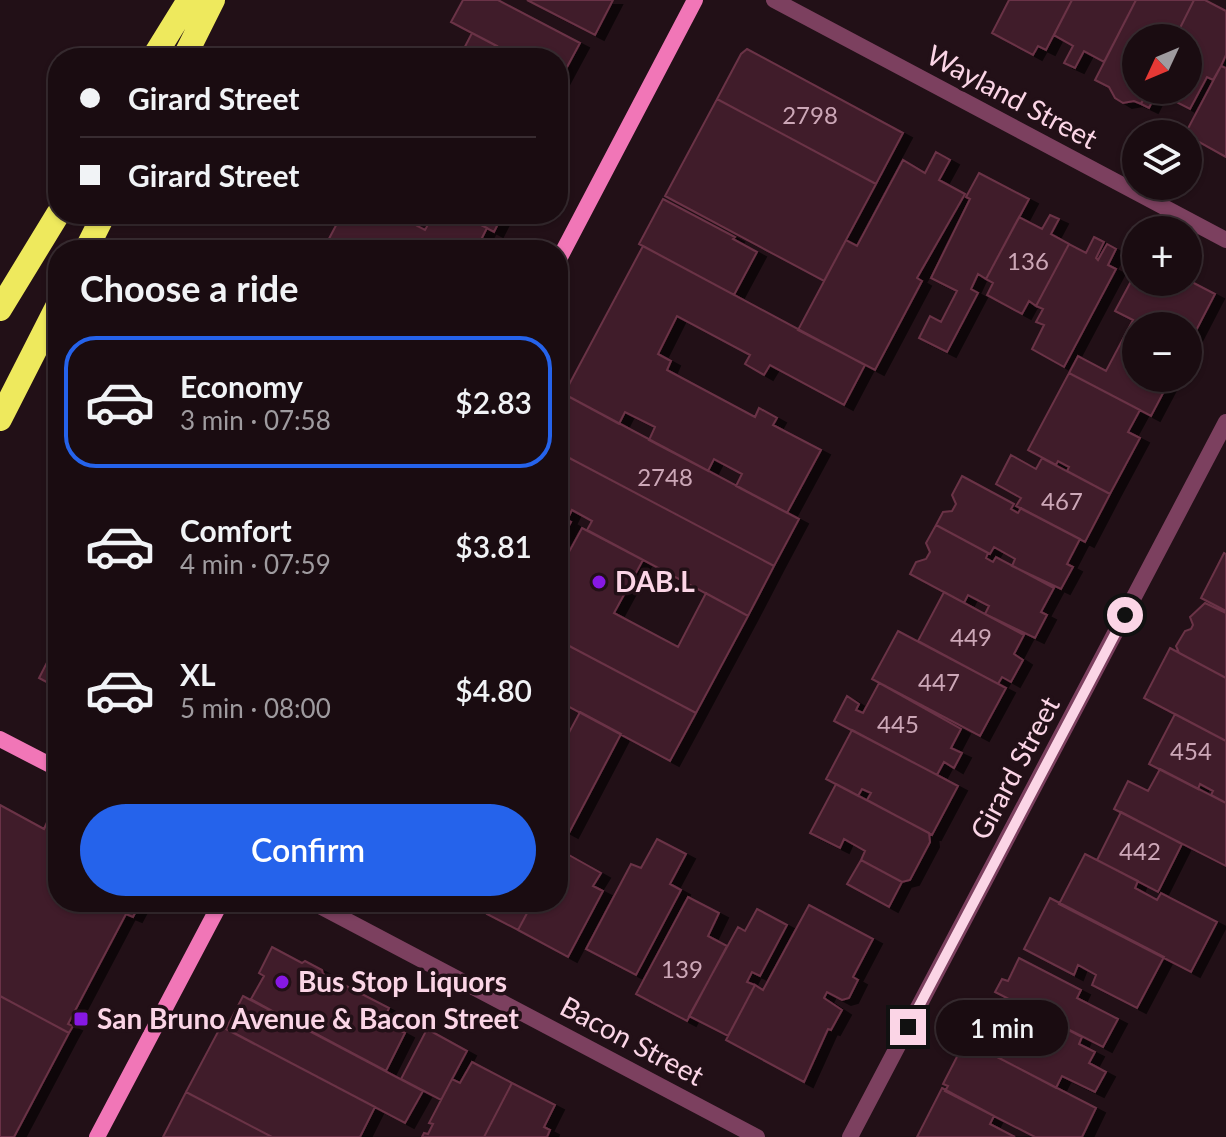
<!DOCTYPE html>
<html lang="en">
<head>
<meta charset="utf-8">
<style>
  body { margin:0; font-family:Lato,sans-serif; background:#271a1f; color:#f1f3f6; height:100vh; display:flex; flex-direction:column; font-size:30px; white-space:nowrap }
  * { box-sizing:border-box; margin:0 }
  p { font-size:26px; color:#9f9b9f }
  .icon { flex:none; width:44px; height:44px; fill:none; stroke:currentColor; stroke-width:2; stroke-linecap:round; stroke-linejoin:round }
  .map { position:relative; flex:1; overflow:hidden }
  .sheet { position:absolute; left:48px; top:240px; width:520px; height:672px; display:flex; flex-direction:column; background:#1a0c11; border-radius:32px; box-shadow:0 2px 6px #0004,0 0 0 2px #382c31 }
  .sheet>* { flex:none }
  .top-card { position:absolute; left:48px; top:48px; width:520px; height:176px; border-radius:32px; box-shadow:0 2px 6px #0004,0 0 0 2px #382c31; display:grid; align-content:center; height:176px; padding:0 32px; background:#1a0c11 }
  .needle { width:52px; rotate:226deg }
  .controls { position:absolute; left:1122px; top:24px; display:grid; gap:16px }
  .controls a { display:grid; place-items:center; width:80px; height:80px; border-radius:50%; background:#1a0c11; box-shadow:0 2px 6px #0004,0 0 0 2px #382c31; font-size:40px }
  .end { position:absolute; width:36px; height:36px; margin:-18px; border:10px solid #fbd5e6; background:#111; box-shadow:0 0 0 4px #111 }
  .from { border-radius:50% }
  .bubble { position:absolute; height:56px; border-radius:28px; background:#1a0c11; box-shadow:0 2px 6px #0004,0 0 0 2px #382c31; font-size:26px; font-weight:600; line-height:56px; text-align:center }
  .top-card b { display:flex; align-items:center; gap:28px; height:76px; font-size:30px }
  .top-card b+b { border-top:2px solid #382c31 }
  .top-card i { width:20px; height:20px; background:#f1f3f6 }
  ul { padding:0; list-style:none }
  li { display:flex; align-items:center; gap:24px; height:132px; margin:0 16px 12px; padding:0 16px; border:4px solid transparent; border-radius:32px }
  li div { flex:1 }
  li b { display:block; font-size:30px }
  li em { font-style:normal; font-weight:600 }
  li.active { border-color:#2563eb }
  li>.icon { width:72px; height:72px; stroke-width:1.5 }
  h2 { padding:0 32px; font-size:36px; line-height:96px }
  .primary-button { display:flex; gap:16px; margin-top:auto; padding:16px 32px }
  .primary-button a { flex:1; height:92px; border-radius:48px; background:#2563eb; color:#fff; font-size:32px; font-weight:600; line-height:92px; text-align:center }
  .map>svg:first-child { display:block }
  .building { fill:#411e2a; stroke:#6a3346; stroke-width:2; filter:url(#shadow) }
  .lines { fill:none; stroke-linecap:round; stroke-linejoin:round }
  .street { stroke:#7c405f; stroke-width:16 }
  .secondary { stroke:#f176b7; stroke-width:16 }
  .highway { stroke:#eee95d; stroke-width:24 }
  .route { stroke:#fbd5e6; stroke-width:10 }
  .poi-dot { fill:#8718e4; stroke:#221017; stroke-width:3 }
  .labels { text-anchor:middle; stroke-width:7; stroke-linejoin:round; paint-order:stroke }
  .number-label { font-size:24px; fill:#cca7b7 }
  .street-label { font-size:28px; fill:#fbd5e6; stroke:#221017 }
  .poi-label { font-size:28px; font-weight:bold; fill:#fbd5e6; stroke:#221017; text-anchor:start }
</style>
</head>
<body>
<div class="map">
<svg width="1226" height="1137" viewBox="0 0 1226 1137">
  <defs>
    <filter id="shadow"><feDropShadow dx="9" dy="5" stdDeviation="0" flood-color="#0009"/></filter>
  </defs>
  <rect width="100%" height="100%" fill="#221017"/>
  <path class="building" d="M463,0H498L580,43L560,80L558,58H519L451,22Z
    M527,0H613L595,35Z
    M1009,0H1072L1046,50L1038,46L1033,55L992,33Z
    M1072,0H1136L1104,62L1084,51L1075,68L1064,63L1073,46L1054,35Z
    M1136,0H1194L1175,38L1166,34L1164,38H1136V90H1148L1141,104L1134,101L1123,103L1115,98L1109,87L1095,80Z
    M1194,0H1205L1226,11V55L1221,66L1213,80L1207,77L1190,109L1157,92L1149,108L1141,104L1148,90H1188V38H1175Z
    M472,33L497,46L493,53L501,58H459Z
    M747,49L903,133L876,184L717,99L741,54Z
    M1221,66L1226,68V157L1185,134Z
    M717,99L876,184L824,281L665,196Z
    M936,152L950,160L939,180L965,194L917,278L922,281L875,370L798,330L846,240L857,246L903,160L925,173Z
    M979,173L1029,199L986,279L978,274L971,289L978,293L947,352L919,338L930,316L941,322L957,291L931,278L970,199L966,197Z
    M663,199L735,237L733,239L757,252L734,295L639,244Z
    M342,214H402L400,217L425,230L434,214H460L487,228L476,250H323Z
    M460,214H503L494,232Z
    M1050,215L1059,219L1051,234L1069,244L1036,306L1029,301L1022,314L987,295L993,283L986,279L1019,217L1042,229Z
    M1094,237L1104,242L1096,258L1098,260L1107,244L1116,249L1108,265L1116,269L1064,367L1032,349L1044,325L1036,322L1043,309L1036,306L1069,244L1086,253Z
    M643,246L865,365L844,405L770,365L764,375L745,364L750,355L677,316L658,354L671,361L667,370L755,417L759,408L777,418L773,425L821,450L787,513L736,486L742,474L714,459L708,471L649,440L655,427L625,412L619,424L564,394Z
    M1136,272V282H1188V280L1215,294L1188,346V326H1136V378H1171L1151,416L1069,373L1078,356L1106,371L1133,320L1115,311Z
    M1069,373L1140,410L1128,432L1140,438L1110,494L1067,471L1069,467L1058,461L1056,465L1028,450Z
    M564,394L799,519L774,566L558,452V405Z
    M558,452L774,566L748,616L587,530L592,521L572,510L567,520L558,515Z
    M1011,455L1036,469L1042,458L1110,494L1085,542L1016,506L1021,498L996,484Z
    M962,476L1014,504L1011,509L1018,513L1021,508L1080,539L1067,564L1073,567L1061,589L1012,566L1015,559L994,547L990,554L936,525L943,512L952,511L956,504L952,495Z
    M558,515L571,522L558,546Z
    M936,525L988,553L986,558L993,562L996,557L1054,588L1041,612L1047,615L1035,638L985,614L989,606L968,595L964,603L910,574L916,562L926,559L930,552L926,543Z
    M582,528L643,560L614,613L678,647L706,593L748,616L696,713L558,640V546L569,552Z
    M1224,553L1226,554V611L1201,598Z
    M944,592L1024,635L1014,654L1023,660L1011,682L1002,677L998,684L918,641Z
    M1205,603L1226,613V678L1179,653L1176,646L1185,631L1191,629L1193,625L1190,617Z
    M898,631L1006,688L980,736L872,679Z
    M558,640L696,713L670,761L558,701Z
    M58,641V688L39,678Z
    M1170,648L1226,678V741L1144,698Z
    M879,683L961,729L951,748L962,753L954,768L944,762L937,775L834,721L847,696L859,704L856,710L863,713Z
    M580,712L621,734L569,833L558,827V753Z
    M1175,714L1226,741V803L1211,795L1213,791L1200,784L1198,789L1149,764Z
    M852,730L958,786L932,835L867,800L871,793L862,789L858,796L826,779Z
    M1160,769L1226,803V866L1114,809L1128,781L1148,791Z
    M836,784L929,833L930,842L910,880L902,882L861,860L865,851L844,839L840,848L810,833Z
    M0,805L44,829L48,820L58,826V902H141L133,917L126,914L68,1024L73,1026L69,1033L0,996Z
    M1121,812L1182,844L1158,892L1097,860Z
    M657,839L686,854L670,884L681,890L636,975L586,949L631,864L641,868Z
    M560,850L601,873L593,886L603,891L568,957L518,930L533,902H558V855Z
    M1085,854L1138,881L1135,888L1157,900L1161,893L1217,922L1191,972L1059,904Z
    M861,860L902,882L889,907L847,884Z
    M688,897L719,913L708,936L727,946L687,1021L636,994Z
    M1050,898L1164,957L1137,1008L1092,985L1096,975L1078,965L1074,975L1024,949Z
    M494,902H533L518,930L487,914Z
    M809,905L873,939L853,977L858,980L849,998L842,1000L827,992L824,998L842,1010L831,1030L828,1029L804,1082L726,1040L755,985L763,990Z
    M757,909L787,925L760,976L752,972L747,982L755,985L728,1036L689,1016L738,927L745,931Z
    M272,947L302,963L305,961L322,970L323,974L389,1008L383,1021L405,1033L386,1071L305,1028L308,1021L297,1016L294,1023L251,999L264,976L259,973Z
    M1019,958L1081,990L1077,998L1118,1019L1103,1047L995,992L1002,979L1008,981Z
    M0,996L69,1033L14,1137H0Z
    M243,996L423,1091L405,1123L226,1029Z
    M1008,999L1082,1037L1079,1044L1095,1052L1089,1063L1106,1072L1095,1092L1062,1076L1056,1088L982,1049Z
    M221,1026L375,1107L360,1137H272L186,1092Z
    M427,1029L467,1051L441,1100L401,1079Z
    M970,1043L1096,1108L1082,1137H1035L945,1091L948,1086L943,1084L963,1045L968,1047Z
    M472,1062L512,1083L484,1137H422L424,1133L428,1134L433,1124L429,1123L452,1079L460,1083Z
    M512,1083L555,1105L544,1127L550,1130L547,1137H484Z
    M942,1088L994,1116L990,1124L1015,1137H917Z
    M186,1092L272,1137H163Z"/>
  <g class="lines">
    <path class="street" d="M774,0L1226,240
      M312,902L757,1137
      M850,1137L1226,422"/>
    <path class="secondary" d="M558,261L695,0
      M0,739L58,769
      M97,1137L221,902"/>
    <path class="highway" d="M153,58L189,0
      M184,58L213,0
      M86,250L104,214
      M0,309L58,214
      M0,419L58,305"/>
  </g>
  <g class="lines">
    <path class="route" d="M908,1027L1125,615"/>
  </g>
  <g class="poi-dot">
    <circle cx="599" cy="582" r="8"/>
    <circle cx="282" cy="982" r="8"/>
    <rect x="73" y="1011" width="16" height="16" rx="4"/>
  </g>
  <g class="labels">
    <g class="number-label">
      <text x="810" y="124">2798</text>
      <text x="1028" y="270">136</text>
      <text x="665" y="486">2748</text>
      <text x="1062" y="510">467</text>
      <text x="971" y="646">449</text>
      <text x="939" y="691">447</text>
      <text x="898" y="733">445</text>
      <text x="1191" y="760">454</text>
      <text x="1140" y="860">442</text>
      <text x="682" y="978">139</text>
    </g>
    <g class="street-label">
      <text transform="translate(1012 97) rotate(28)" y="10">Wayland Street</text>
      <text transform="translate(1015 768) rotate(-62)" y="10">Girard Street</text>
      <text transform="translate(632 1041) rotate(28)" y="10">Bacon Street</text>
    </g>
    <g class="poi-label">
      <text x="615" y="592">DAB.L</text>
      <text x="298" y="992">Bus Stop Liquors</text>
      <text x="97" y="1029">San Bruno Avenue &amp; Bacon Street</text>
    </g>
  </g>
</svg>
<div class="controls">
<a><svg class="needle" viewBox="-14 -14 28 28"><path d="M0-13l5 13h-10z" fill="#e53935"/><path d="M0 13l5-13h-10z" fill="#9f9b9f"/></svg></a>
<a><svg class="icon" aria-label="layers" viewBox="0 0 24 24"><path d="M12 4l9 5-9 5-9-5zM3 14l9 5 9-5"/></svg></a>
<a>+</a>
<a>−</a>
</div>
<i class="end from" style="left:1125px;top:615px"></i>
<i class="end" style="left:908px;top:1027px"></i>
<div class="bubble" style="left:936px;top:1000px;width:132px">1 min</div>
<div class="top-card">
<b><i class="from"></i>Girard Street</b>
<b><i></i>Girard Street</b>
</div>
<section class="sheet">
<h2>Choose a ride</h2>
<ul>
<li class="active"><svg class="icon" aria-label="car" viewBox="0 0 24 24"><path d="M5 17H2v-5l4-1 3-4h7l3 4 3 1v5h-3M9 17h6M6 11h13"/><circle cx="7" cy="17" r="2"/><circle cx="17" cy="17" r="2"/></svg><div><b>Economy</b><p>3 min · 07:58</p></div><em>$2.83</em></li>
<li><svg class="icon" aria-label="car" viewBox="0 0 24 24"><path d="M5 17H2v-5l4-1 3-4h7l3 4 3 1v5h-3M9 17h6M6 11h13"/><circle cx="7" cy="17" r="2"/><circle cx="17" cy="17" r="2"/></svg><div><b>Comfort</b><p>4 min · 07:59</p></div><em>$3.81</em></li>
<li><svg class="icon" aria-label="car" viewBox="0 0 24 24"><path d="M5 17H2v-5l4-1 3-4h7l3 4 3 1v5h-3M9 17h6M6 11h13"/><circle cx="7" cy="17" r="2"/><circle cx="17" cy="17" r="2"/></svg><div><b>XL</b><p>5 min · 08:00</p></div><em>$4.80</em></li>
</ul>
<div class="primary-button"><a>Confirm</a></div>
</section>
</div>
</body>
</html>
